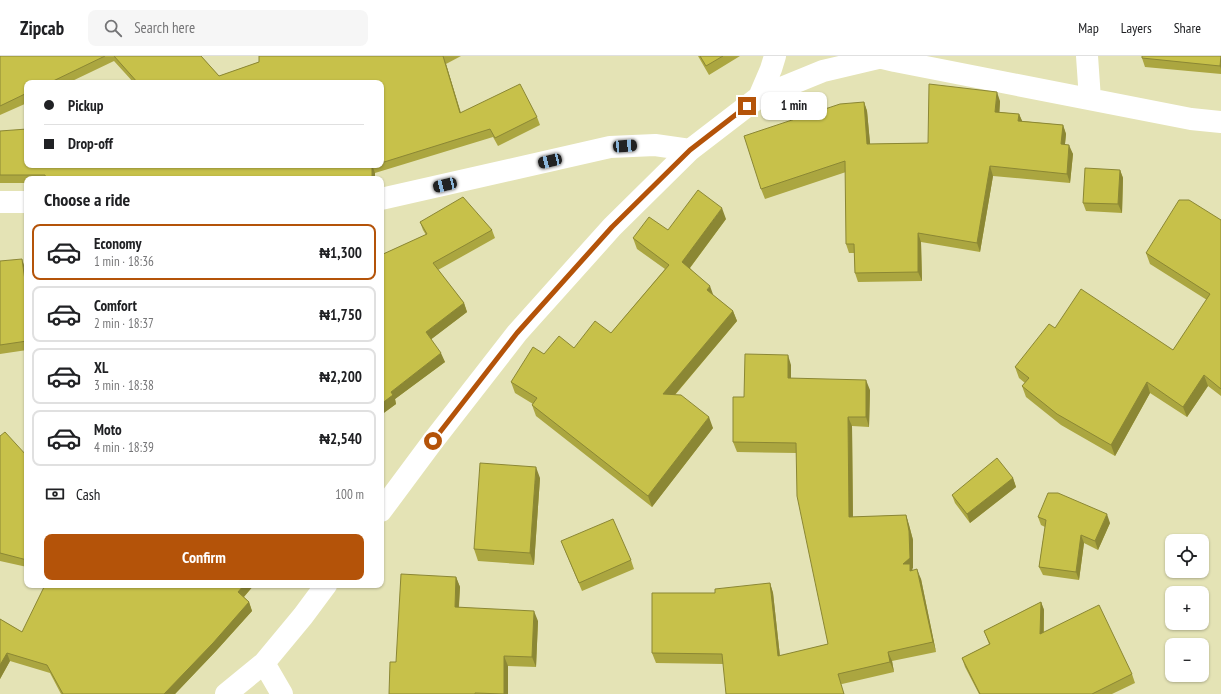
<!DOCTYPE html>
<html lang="en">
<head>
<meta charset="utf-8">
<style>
  body { margin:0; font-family:"PT Sans Narrow",sans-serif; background:#f6f6f6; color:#202124; height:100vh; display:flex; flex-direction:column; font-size:15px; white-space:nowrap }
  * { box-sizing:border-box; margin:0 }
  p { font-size:13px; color:#757577 }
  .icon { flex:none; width:22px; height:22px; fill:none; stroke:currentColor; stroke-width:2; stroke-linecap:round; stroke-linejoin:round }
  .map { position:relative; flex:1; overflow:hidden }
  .panel { position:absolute; left:24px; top:120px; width:360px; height:412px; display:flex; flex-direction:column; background:#fff; border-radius:8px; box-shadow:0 1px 3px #0004 }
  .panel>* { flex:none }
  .guide { position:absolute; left:24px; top:24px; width:360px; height:88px; border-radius:8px; box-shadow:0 1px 3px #0004; display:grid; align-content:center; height:88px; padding:0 20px; background:#fff }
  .controls { position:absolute; left:1165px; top:478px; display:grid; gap:8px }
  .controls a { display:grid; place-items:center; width:44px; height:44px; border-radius:8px; background:#fff; box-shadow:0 1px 3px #0004; font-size:20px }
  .end { position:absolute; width:18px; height:18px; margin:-9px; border:5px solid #b45309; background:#fff; box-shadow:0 0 0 2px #fff }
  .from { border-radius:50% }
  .bubble { position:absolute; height:28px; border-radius:8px; background:#fff; box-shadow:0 1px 3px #0004; font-size:13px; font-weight:700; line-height:28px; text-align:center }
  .car { position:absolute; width:12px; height:24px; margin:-12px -6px; border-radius:5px; box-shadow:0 0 3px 1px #0007; background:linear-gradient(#222 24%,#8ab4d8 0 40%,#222 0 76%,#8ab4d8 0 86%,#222 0) }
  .guide b { display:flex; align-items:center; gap:14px; height:38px; font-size:15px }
  .guide b+b { border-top:1px solid #e0e0e0 }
  .guide i { width:10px; height:10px; background:#202124 }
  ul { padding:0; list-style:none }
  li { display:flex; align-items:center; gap:12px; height:56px; margin:0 8px 6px; padding:0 12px; border:2px solid #e0e0e0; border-radius:8px }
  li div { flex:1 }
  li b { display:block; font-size:15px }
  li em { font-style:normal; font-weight:700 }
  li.current { border-color:#b45309 }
  li>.icon { width:36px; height:36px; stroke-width:1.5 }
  h2 { padding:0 20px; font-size:18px; line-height:48px }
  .pay { display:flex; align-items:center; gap:10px; height:44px; padding:0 20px; font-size:15px }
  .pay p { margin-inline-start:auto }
  .primary-button { display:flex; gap:8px; margin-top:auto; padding:8px 20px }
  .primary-button a { flex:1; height:46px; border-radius:8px; background:#b45309; color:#fff; font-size:16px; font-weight:700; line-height:46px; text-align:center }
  header { display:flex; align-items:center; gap:24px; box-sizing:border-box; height:56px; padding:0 20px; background:#fff; border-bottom:1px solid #e0e0e0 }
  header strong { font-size:19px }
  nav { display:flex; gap:22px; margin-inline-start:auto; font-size:14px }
  .search { width:280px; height:36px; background:#f6f6f6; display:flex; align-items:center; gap:10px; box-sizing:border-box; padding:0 14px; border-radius:8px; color:#757577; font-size:15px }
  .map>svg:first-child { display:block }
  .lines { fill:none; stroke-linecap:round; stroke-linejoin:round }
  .minor { stroke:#fff; stroke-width:22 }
  .wall { fill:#aba640 }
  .shaded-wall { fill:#8b8734 }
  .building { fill:#c7c14a; stroke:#8b8734 }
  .route { stroke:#b45309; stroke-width:5 }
</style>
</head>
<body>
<header>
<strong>Zipcab</strong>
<div class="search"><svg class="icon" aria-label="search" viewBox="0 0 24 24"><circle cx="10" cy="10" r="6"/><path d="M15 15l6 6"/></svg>Search here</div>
<nav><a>Map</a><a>Layers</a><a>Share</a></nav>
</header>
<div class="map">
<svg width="1221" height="638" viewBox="0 0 1221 638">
  <rect width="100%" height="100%" fill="#e4e3b5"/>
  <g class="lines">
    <path class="minor" d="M874,0L895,5L1191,63L1221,66
      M1087,0L1090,43
      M759,41L823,15L878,2
      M381,143L610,91L655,89L690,94
      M0,146H27
      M381,455L433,385L517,277L612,171L690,94L759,41L771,13L775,0
      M264,607L282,638
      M226,638L264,607L303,560L326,529"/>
  </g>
  <path class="wall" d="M0,0H201L219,20L259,6V0H461L446,8L461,57L537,61L540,69L498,90L493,81L375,117V123H27V127H0V75L27,109H381V27H134L114,5L68,27H27V47L0,59Z
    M698,0H740L709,19Z
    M1221,0V18L1145,11L1142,2Z
    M1000,45L999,56L1019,58L1022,65L1063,69L1066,78L1065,88L1073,98L1070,127L993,120L980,196L921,186L922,225L858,226L855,217L854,197H849L846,188V116L765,143L761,133L864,46L867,55L870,88L928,87Z
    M1120,114L1123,122L1122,157L1086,155L1083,147Z
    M726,163L690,212L713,239L733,255L737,265L675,339L713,372L652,451L536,360L532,349L533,348L515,337L511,326L544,298L574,292L611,277L665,213L637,193L633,182L668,174Z
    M1221,164V340L1208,330L1187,361L1150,337L1115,400L1061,369L1026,341L1022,330L1025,327L1019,322L1015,311L1055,272L1173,294L1207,244L1150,208L1146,197Z
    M420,166L492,174L495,182L438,214L464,247L467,256L431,283L445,306L395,343L396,348L381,359V199L426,179L423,174Z
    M0,205L25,212L27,227V294L0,298Z
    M791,309V322L870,334L869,371L852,370L853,461L906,459L909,469L913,484V512L912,513L921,523L936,596L892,605L894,616L842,628L723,608L656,607L652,597L715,537L770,527L773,537L780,600L828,588L796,397L737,396L733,386L744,341Z
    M0,380L27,400V511L0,505Z
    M540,422L534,509L478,505L474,493Z
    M1013,422L1016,431L970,467L955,447L952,439Z
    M1038,461L1110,467L1098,494L1084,487L1079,524L1043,519L1039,511L1045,471L1041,469Z
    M561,485L631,504L634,513L582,535Z
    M456,521L460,531L459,551L538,565L536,611L508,610V638H389L396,606Z
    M254,529L244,541L249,546L252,555L216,595L175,638H61L50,617L10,605L0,623V563L22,576Z
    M1041,546L1044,554V577L1132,618L1135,627L1112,638H979L965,611L962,602L989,588L984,575Z"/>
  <path class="shaded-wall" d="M443,0L446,8L463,65L460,57Z
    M1221,0V13L1220,10Z
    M997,36L1000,45L999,65L995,56Z
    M864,46L867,55L871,97L867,88Z
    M1019,58L1023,67L1018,65Z
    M1063,69L1066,78L1064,97L1061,88Z
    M1069,89L1073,98L1070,127L1067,118Z
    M372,109L375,117V123H372Z
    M990,110L993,120L980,196L977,187Z
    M1120,114L1123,122L1122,157L1118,148Z
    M722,152L726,163L686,217L682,206Z
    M918,177L921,186L922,225L918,216Z
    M22,203L25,212L27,227V239Z
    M710,230L714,241L707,234Z
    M464,247L467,256L429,285L426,276Z
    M733,255L737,265L666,349L663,338Z
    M441,297L445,306L395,343L396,348L381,359V348L391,336Z
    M788,299L791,309V332L788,322Z
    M1204,319L1208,330L1187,361L1183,351Z
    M866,324L870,334L869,371L866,361Z
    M1147,326L1150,337L1115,400L1111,389Z
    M709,361L713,372L652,451L648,440Z
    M848,361L852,370L853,470L849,461Z
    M536,411L540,422L534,509L530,497Z
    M1013,422L1016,431L970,467L967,458Z
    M1107,458L1110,467L1098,494L1095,485Z
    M906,459L909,469L913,484V512L912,513L913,517L903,508Z
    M1081,479L1084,487L1079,524L1076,516Z
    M917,513L921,523L936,596L933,586Z
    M456,521L460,531L458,561L455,551Z
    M770,527L773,537L781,610L778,600Z
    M244,529H254L241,544L238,536Z
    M249,546L252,555L216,595L175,638H164Z
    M1041,546L1044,554L1043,587L1040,578Z
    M534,555L538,565L536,611L532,601Z
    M888,596L892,605L894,616L890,606Z
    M7,597L10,605L0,623V609Z
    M504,600L508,610V638H504Z"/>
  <path class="building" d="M0,0H105L49,27H27V37L0,50Z
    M114,0H201L219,20L259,6V0H443L460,57L520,28L537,61L495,82L490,73L381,107V27H138Z
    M700,0H723L706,10Z
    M1142,0H1221L1220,10L1142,2Z
    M929,28L997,36L995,56L1019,58L1018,65L1063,69L1061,88L1069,89L1067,118L990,110L977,187L918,177V216L855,217L854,188H846L845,105L761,133L744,80L840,48L864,46L867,88L928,87Z
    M27,73V109H373H372V123H46L45,119H0V75Z
    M1085,112L1120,114L1118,148L1083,147Z
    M698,134L722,152L682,206L710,230L707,234L733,255L663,338L681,339L709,361L648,440L532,349L537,342L511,326L533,291L544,298L559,280L574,292L595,265L611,277L669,209L633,182L649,161L668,174Z
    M463,141L492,174L433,207L464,247L426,276L441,297L391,336L393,339L381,348V199L427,178L420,166Z
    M1179,144H1189L1221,164V333L1204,319L1183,351L1147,326L1111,389L1057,358L1022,330L1029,322L1015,311L1049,268L1055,272L1081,233L1173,294L1210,238L1146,197Z
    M22,203L27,239V285L0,289V205Z
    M745,298L788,299V322L866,324V361H848L849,461L906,459L909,475L910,502L903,508H910V515L917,513L933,586L888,596L890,606L838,618L844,638H726L722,598L652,597V537H715V533L770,527L778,600L828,588L797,440L796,387L733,386V341H744Z
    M5,376L27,400V504L0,497V380Z
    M997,402L1013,422L967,458L952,439Z
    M480,407L536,411L530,497L474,493Z
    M1048,437H1058L1107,458L1095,485L1081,479L1076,516L1039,511L1046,464L1038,461Z
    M613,463L631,504L579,527L561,485Z
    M401,518L456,521L455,551L534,555L532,601L504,600V638L475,637V638H389L390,606H396Z
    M45,529H244L238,536L249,546L213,587L164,638H63L47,609L7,597L0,609V563L22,576Z
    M1041,546L1040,578L1099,549L1132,618L1092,638H980L962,602L990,588L984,575Z"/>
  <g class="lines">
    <path class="route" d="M433,385L517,277L612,171L690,94L747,50"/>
  </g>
</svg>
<div class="controls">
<a><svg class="icon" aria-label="locate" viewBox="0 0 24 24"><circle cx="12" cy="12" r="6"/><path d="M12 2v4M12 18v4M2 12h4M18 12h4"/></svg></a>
<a>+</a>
<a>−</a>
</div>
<i class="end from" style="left:433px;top:385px"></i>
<i class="end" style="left:747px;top:50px"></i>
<div class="bubble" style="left:761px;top:36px;width:66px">1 min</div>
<i class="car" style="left:625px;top:90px;rotate:86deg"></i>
<i class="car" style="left:550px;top:105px;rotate:257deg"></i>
<i class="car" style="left:445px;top:129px;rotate:257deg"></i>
<div class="guide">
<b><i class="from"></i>Pickup</b>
<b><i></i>Drop-off</b>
</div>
<section class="panel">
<h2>Choose a ride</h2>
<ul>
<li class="current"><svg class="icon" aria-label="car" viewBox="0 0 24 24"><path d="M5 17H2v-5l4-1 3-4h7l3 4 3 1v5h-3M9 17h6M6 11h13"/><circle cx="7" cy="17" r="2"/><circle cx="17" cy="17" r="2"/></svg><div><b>Economy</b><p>1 min · 18:36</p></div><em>₦1,300</em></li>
<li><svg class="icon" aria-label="car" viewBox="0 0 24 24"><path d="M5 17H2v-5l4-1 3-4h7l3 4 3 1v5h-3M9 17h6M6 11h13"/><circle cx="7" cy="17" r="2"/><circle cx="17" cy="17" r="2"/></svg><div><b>Comfort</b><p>2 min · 18:37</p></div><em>₦1,750</em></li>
<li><svg class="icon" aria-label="car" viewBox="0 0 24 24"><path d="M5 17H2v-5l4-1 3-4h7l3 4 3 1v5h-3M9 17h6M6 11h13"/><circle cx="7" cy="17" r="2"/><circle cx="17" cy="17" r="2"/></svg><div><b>XL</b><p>3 min · 18:38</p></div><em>₦2,200</em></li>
<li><svg class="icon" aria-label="car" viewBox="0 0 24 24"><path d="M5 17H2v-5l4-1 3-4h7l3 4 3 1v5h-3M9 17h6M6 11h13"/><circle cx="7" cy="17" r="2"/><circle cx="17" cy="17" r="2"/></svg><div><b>Moto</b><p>4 min · 18:39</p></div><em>₦2,540</em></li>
</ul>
<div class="pay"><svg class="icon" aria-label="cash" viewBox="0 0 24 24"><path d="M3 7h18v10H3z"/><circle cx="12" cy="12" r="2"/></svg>Cash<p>100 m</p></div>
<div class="primary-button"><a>Confirm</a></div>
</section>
</div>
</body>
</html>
